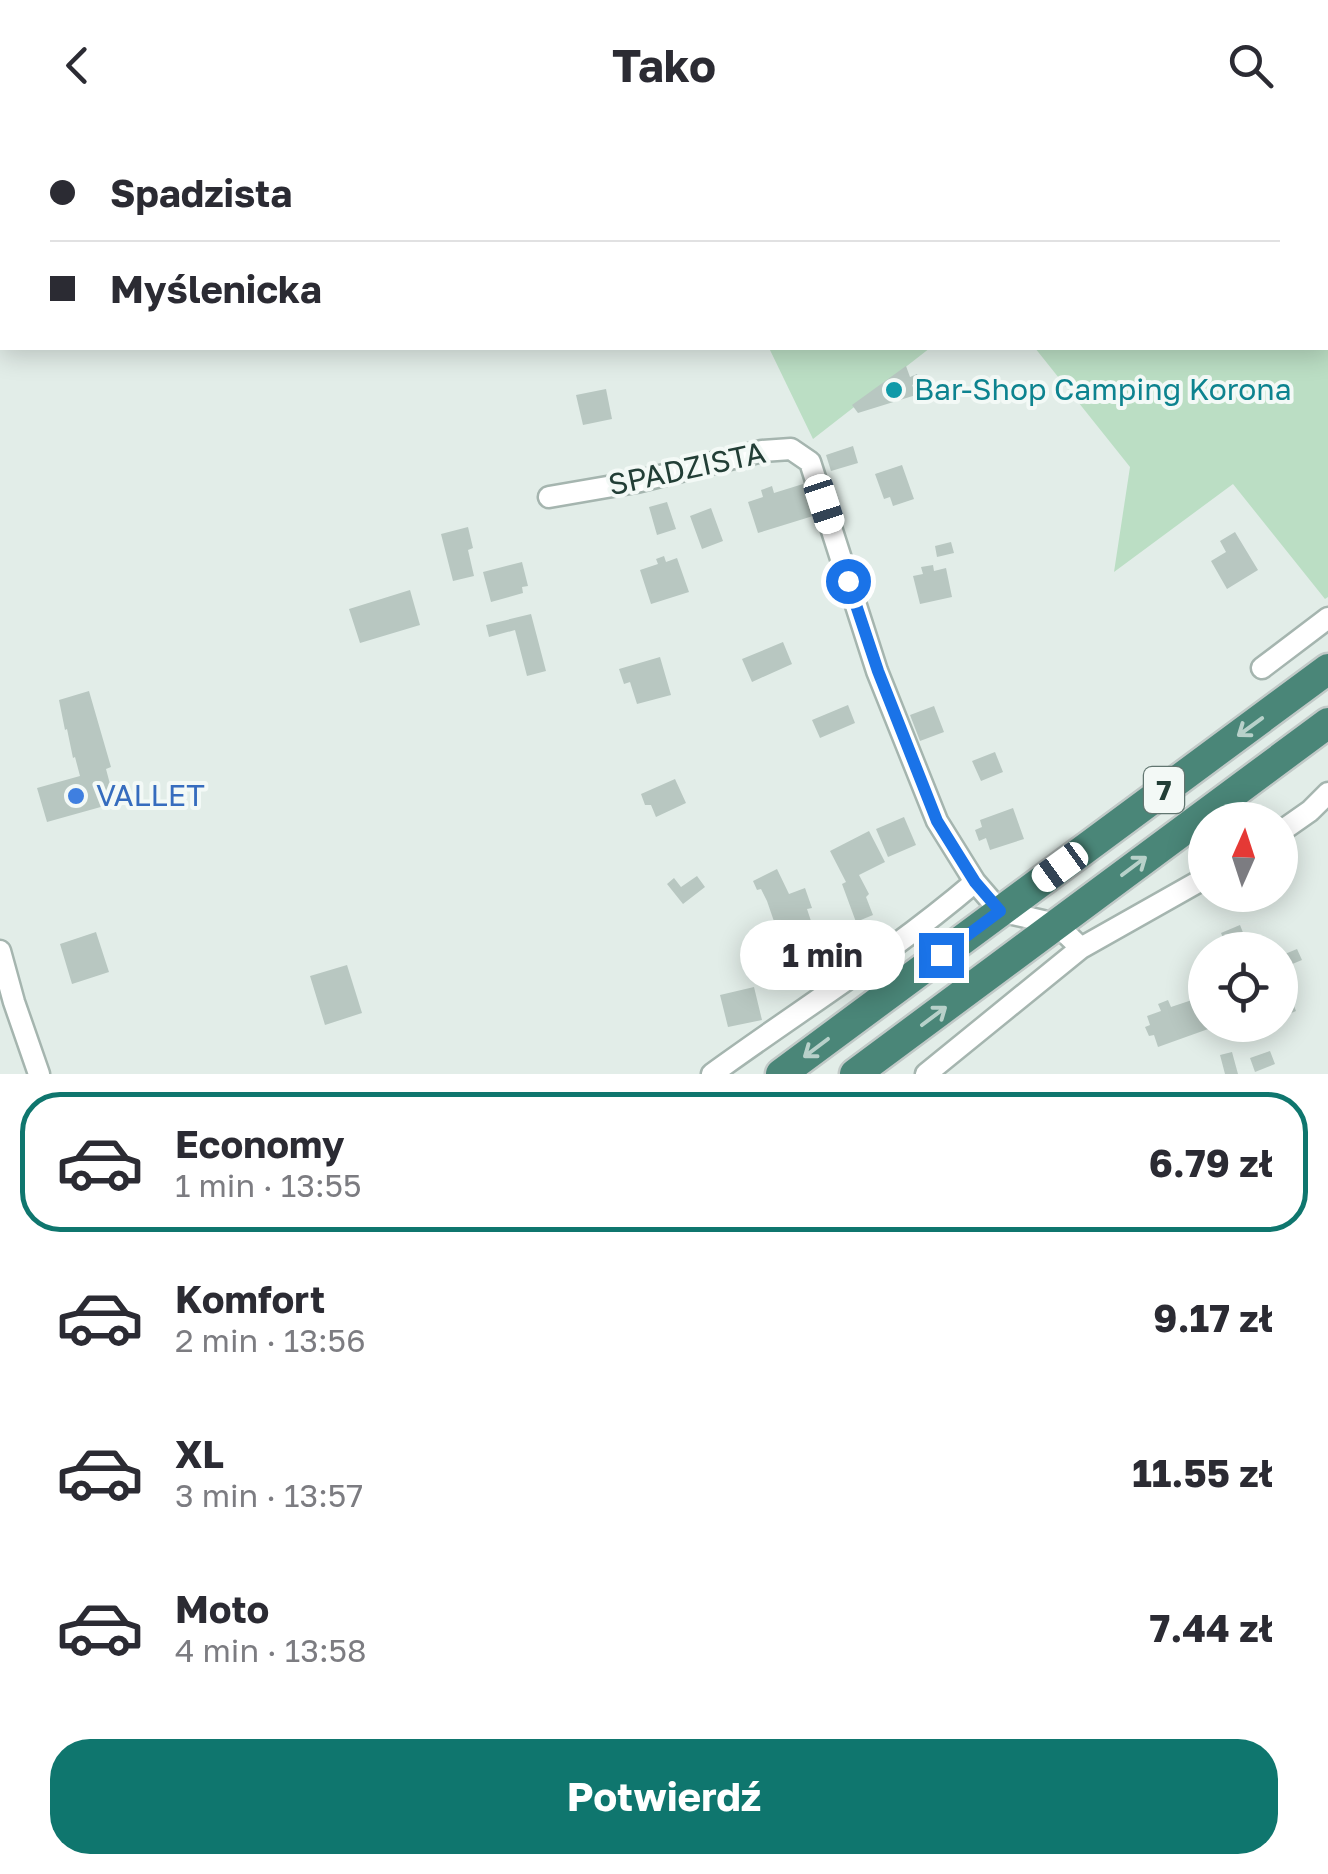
<!DOCTYPE html>
<html lang="pl">
<head>
<meta charset="utf-8">
<style>
  body { margin:0; font-family:"Golos Text",sans-serif; background:#f2f2f3; color:#2b2b33; height:100vh; display:flex; flex-direction:column; font-size:38px; white-space:nowrap }
  * { box-sizing:border-box; margin:0 }
  p { font-size:32px; color:#7c7c81 }
  .icon { flex:none; width:55px; height:55px; fill:none; stroke:currentColor; stroke-width:2; stroke-linecap:round; stroke-linejoin:round }
  .map { position:relative; height:944px; overflow:hidden }
  .side { display:flex; flex-direction:column; background:#fff; flex:1 }
  .side>* { flex:none }
  .hud { position:absolute; left:0px; top:0px; width:1330px; height:220px; box-shadow:0 5px 25px #0003; display:grid; align-content:center; height:220px; padding:0 50px; background:#fff }
  .needle { width:65px; rotate:3deg }
  .tools { position:absolute; left:1188px; top:672px; display:grid; gap:20px }
  .tools a { display:grid; place-items:center; width:110px; height:110px; border-radius:50%; background:#fff; box-shadow:0 5px 25px #0003; font-size:50px }
  .end { position:absolute; width:45px; height:45px; margin:-22px; border:12px solid #1a73e8; background:#fff; box-shadow:0 0 0 5px #fff }
  .from { border-radius:50% }
  .bubble { position:absolute; height:70px; border-radius:35px; background:#fff; box-shadow:0 5px 25px #0003; font-size:32px; font-weight:700; line-height:70px; text-align:center }
  .car { position:absolute; width:30px; height:60px; margin:-30px -15px; border-radius:12px; box-shadow:0 0 8px 2px #0007; background:linear-gradient(#fff 24%,#345 0 40%,#fff 0 76%,#345 0 86%,#fff 0) }
  .hud b { display:flex; align-items:center; gap:35px; height:95px; font-size:38px }
  .hud b+b { border-top:2px solid #e1e1e2 }
  .hud i { width:25px; height:25px; background:#2b2b33 }
  ul { padding:18px 0 0; list-style:none }
  li { display:flex; align-items:center; gap:30px; height:140px; margin:0 20px 15px; padding:0 30px; border:5px solid transparent; border-radius:40px }
  li div { flex:1 }
  li b { display:block; font-size:38px }
  li em { font-style:normal; font-weight:700 }
  li.active { border-color:#0f766e }
  li>.icon { width:90px; height:90px; stroke-width:1.5 }
  .cta { display:flex; gap:20px; margin-top:auto; padding:20px 50px }
  .cta a { flex:1; height:115px; border-radius:40px; background:#0f766e; color:#fff; font-size:40px; font-weight:700; line-height:115px; text-align:center }
  header { display:flex; justify-content:space-between; align-items:center; height:130px; padding:0 50px; background:#fff; font-size:45px; font-weight:700 }
  .map>svg:first-child { display:block }
  .green { fill:#bbdec4 }
  .building { fill:#b8c7c1 }
  .lines { fill:none; stroke-linecap:round; stroke-linejoin:round }
  .service-casing { stroke:#a5b5af; stroke-width:15 }
  .minor-casing { stroke:#a5b5af; stroke-width:25 }
  .trunk-casing { stroke:#c1c9c7; stroke-width:35 }
  .service { stroke:#fff; stroke-width:10 }
  .minor { stroke:#fff; stroke-width:20 }
  .trunk { stroke:#4a8678; stroke-width:30 }
  .oneway { stroke:#b8d1ca }
  .route { stroke:#1a73e8; stroke-width:12 }
  .culture-dot { fill:#0f9aa8; stroke:#f3f9f6; stroke-width:4 }
  .shop-dot { fill:#3f7fe0; stroke:#f3f9f6; stroke-width:4 }
  .labels { text-anchor:middle; stroke-width:8; stroke-linejoin:round; paint-order:stroke }
  .shield { fill:#f3f9f6; stroke:#617670; stroke-width:2.5 }
  .shield-label { font-size:28px; font-weight:bold; fill:#223e36 }
  .culture-label { font-size:30px; fill:#0d838f; stroke:#f3f9f6; text-anchor:start }
  .street-label { font-size:30px; fill:#223e36; stroke:#f3f9f6 }
  .shop-label { font-size:30px; fill:#366cbe; stroke:#f3f9f6; text-anchor:start }
</style>
</head>
<body>
<header><svg class="icon" aria-label="back" viewBox="0 0 24 24"><path d="M15 5l-7 7 7 7"/></svg>Tako<svg class="icon" aria-label="search" viewBox="0 0 24 24"><circle cx="10" cy="10" r="6"/><path d="M15 15l6 6"/></svg></header>
<div class="map">
<svg width="1328" height="944" viewBox="0 0 1328 944">
  <rect width="100%" height="100%" fill="#e2ede8"/>
  <path class="green" d="M663,0H1187L1190,2H664Z
    M1328,179V467L1325,469L1233,354L1114,442L1130,337L1035,218H1328Z
    M769,218H930L813,309Z"/>
  <path class="building" d="M906,236L910,247L917,244L919,252L912,255L916,265L858,283L852,275Z
    M606,259L612,289L583,295L576,265Z
    M853,316L858,333L831,341L826,325Z
    M902,335L914,369L893,376L890,367L884,369L875,344Z
    M803,354L813,386L758,403L748,372L763,367L761,360L772,356L774,363Z
    M667,372L676,399L657,405L649,377Z
    M711,378L723,411L702,419L690,386Z
    M468,397L473,418L468,420L474,446L453,451L441,404Z
    M1235,402L1258,440L1227,459L1211,431L1226,422L1220,411Z
    M951,412L954,423L937,427L935,416Z
    M664,426L666,432L677,428L689,462L651,474L640,440L658,434L656,429Z
    M522,432L528,456L522,457L523,463L491,472L483,442Z
    M933,435L934,441L946,438L952,467L920,474L913,446L923,444L921,437Z
    M410,460L420,495L360,513L349,479Z
    M531,484L546,541L527,546L515,500L489,507L486,495Z
    M783,512L792,534L752,552L742,529Z
    M660,527L671,565L637,574L630,552L624,554L619,539Z
    M89,561L111,637L106,639L115,673L47,692L37,658L80,646L75,627L73,628L67,599L65,600L59,570Z
    M848,575L855,593L820,608L812,590Z
    M934,576L944,602L920,611L910,585Z
    M995,622L1003,642L981,651L972,631Z
    M675,649L686,673L656,687L651,675H645L641,664Z
    M1013,678L1024,709L990,720L986,708L979,711L975,700L982,697L980,690Z
    M904,687L916,715L888,727L876,699Z
    M869,701L885,732L859,745L869,764L866,767L873,785L856,792L842,754L846,752L830,721Z
    M777,739L789,764L805,758L812,778L807,779L811,791L778,803L767,771L761,759L757,760L753,751Z
    M697,746L705,757L683,774L667,754L674,748L681,757Z
    M1240,795L1250,820H1228L1221,803Z
    M96,802L109,842L72,854L60,814Z
    M880,804L886,811L857,832L849,811Z
    M832,811L842,836L807,850L798,825Z
    M1297,819L1302,830L1285,837L1280,826Z
    M347,835L362,883L325,895L310,846Z
    M1284,851L1296,881L1280,888V853Z
    M754,857L762,890L728,897L720,865Z
    M1201,867L1205,880V895H1210L1211,898L1158,917L1154,905L1149,906L1145,897L1150,895L1147,886L1161,881L1158,874L1168,870L1171,877Z
    M1270,921L1275,934L1255,942L1250,928Z
    M1232,922L1238,944H1225L1220,925Z"/>
  <g class="lines">
    <g class="service-casing">
      <path id="service" d="M1173,2L1175,0"/>
    </g>
    <g class="minor-casing">
      <path id="minor" d="M549,367L636,352L762,321L791,319L810,332L877,541L937,691L975,752L1000,781L1056,794L1081,818
        M1262,538L1328,488
        M1280,702L1310,681L1328,663
        M0,821L14,872L39,944
        M712,944C800,880 892,823 975,752
        M926,944L1081,818L1205,748"/>
    </g>
    <g class="trunk-casing">
      <path id="trunk" d="M781,944L1328,539
        M855,944L1328,593"/>
    </g>
    <use href="#service" class="service"/>
    <use href="#minor" class="minor"/>
    <use href="#trunk" class="trunk"/>
  </g>
  <defs><path id="oneway-shaft" d="M-6 0H5M1.5-3L5.5 0L1.5 3" fill="none" stroke-width="1.6" stroke-linecap="round" stroke-linejoin="round" transform="scale(2.5)"/></defs>
  <g class="oneway">
    <use href="#oneway-shaft" transform="translate(1250 597) rotate(144)"/>
    <use href="#oneway-shaft" transform="translate(1134 736) rotate(-37)"/>
    <use href="#oneway-shaft" transform="translate(934 886) rotate(-37)"/>
    <use href="#oneway-shaft" transform="translate(816 918) rotate(143)"/>
  </g>
  <g class="lines">
    <path class="route" d="M848,451L878,541L937,691L975,752L1000,781L941,825"/>
  </g>
  <circle class="culture-dot" cx="894" cy="260" r="10"/>
  <circle class="shop-dot" cx="76" cy="666" r="10"/>
  <g class="labels">
    <rect class="shield" x="1144" y="637" width="40" height="46" rx="8"/>
    <g class="shield-label">
      <text x="1164" y="670">7</text>
    </g>
    <g class="culture-label">
      <text x="914" y="270">Bar-Shop Camping Korona</text>
    </g>
    <g class="street-label">
      <text transform="translate(687 339) rotate(-12)" y="10">SPADZISTA</text>
    </g>
    <g class="shop-label">
      <text x="96" y="676">VALLET</text>
    </g>
  </g>
</svg>
<div class="tools">
<a><svg class="needle" viewBox="-14 -14 28 28"><path d="M0-13l5 13h-10z" fill="#e53935"/><path d="M0 13l5-13h-10z" fill="#7c7c81"/></svg></a>
<a><svg class="icon" aria-label="locate" viewBox="0 0 24 24"><circle cx="12" cy="12" r="6"/><path d="M12 2v4M12 18v4M2 12h4M18 12h4"/></svg></a>
</div>
<i class="end from" style="left:848px;top:451px"></i>
<i class="end" style="left:941px;top:825px"></i>
<div class="bubble" style="left:740px;top:790px;width:165px">1 min</div>
<i class="car" style="left:824px;top:374px;rotate:162deg"></i>
<i class="car" style="left:1060px;top:737px;rotate:234deg"></i>
<div class="hud">
<b><i class="from"></i>Spadzista</b>
<b><i></i>Myślenicka</b>
</div>
</div>
<section class="side">
<ul>
<li class="active"><svg class="icon" aria-label="car" viewBox="0 0 24 24"><path d="M5 17H2v-5l4-1 3-4h7l3 4 3 1v5h-3M9 17h6M6 11h13"/><circle cx="7" cy="17" r="2"/><circle cx="17" cy="17" r="2"/></svg><div><b>Economy</b><p>1 min · 13:55</p></div><em>6.79 zł</em></li>
<li><svg class="icon" aria-label="car" viewBox="0 0 24 24"><path d="M5 17H2v-5l4-1 3-4h7l3 4 3 1v5h-3M9 17h6M6 11h13"/><circle cx="7" cy="17" r="2"/><circle cx="17" cy="17" r="2"/></svg><div><b>Komfort</b><p>2 min · 13:56</p></div><em>9.17 zł</em></li>
<li><svg class="icon" aria-label="car" viewBox="0 0 24 24"><path d="M5 17H2v-5l4-1 3-4h7l3 4 3 1v5h-3M9 17h6M6 11h13"/><circle cx="7" cy="17" r="2"/><circle cx="17" cy="17" r="2"/></svg><div><b>XL</b><p>3 min · 13:57</p></div><em>11.55 zł</em></li>
<li><svg class="icon" aria-label="car" viewBox="0 0 24 24"><path d="M5 17H2v-5l4-1 3-4h7l3 4 3 1v5h-3M9 17h6M6 11h13"/><circle cx="7" cy="17" r="2"/><circle cx="17" cy="17" r="2"/></svg><div><b>Moto</b><p>4 min · 13:58</p></div><em>7.44 zł</em></li>
</ul>
<div class="cta"><a>Potwierdź</a></div>
</section>
</body>
</html>
